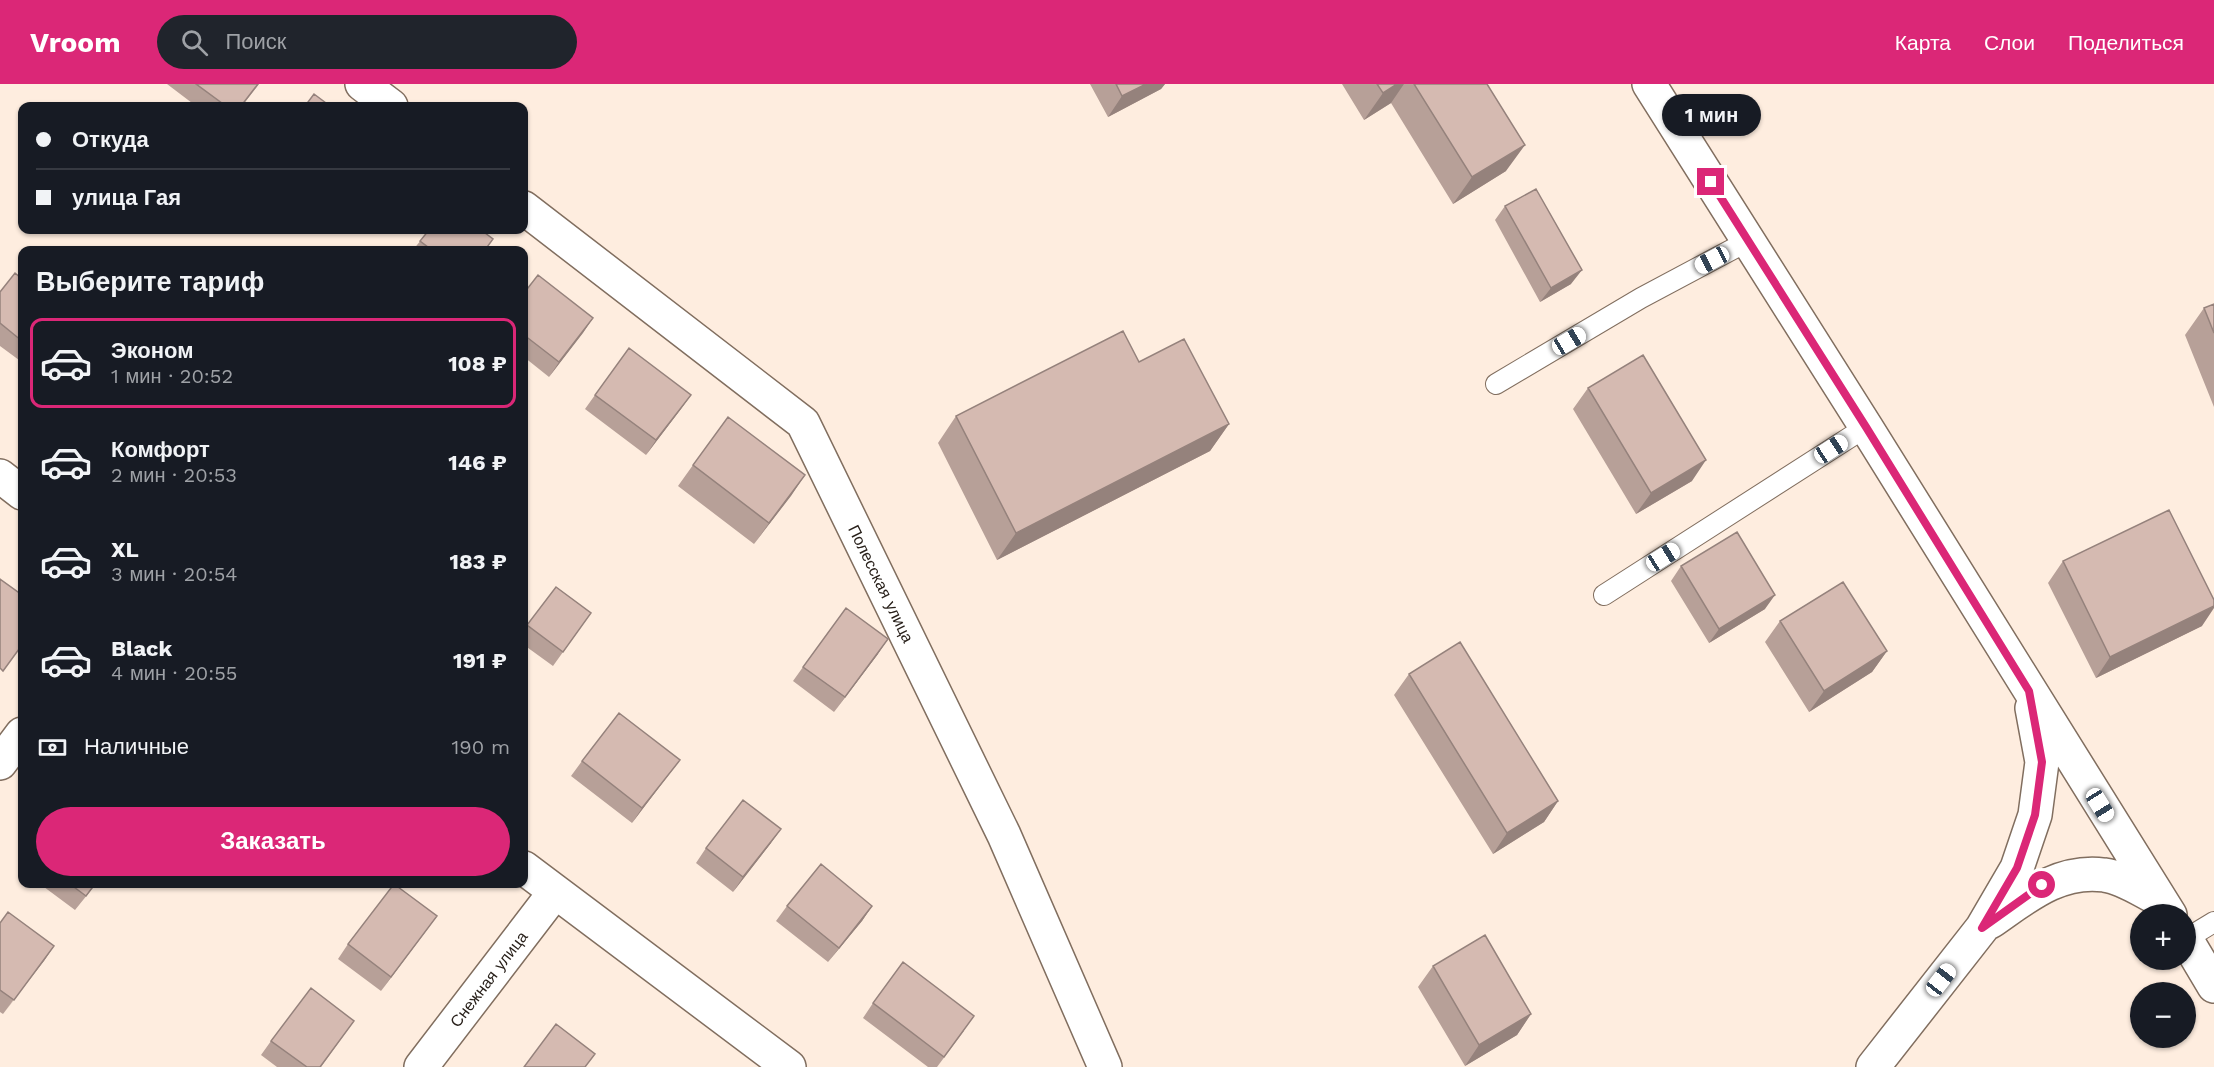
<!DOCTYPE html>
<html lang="ru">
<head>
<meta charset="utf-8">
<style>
  body { margin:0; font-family:"Work Sans",sans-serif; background:#20242c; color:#f1f3f6; height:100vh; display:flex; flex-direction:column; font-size:22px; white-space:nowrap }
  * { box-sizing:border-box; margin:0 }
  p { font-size:20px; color:#9ea1a6 }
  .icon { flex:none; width:33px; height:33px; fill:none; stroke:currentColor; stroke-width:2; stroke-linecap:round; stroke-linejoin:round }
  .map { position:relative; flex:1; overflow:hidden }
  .panel { position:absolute; left:18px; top:162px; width:510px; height:642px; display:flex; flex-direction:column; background:#171b24; border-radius:12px; box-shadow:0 2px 4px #0004 }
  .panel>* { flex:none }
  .top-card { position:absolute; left:18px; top:18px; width:510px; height:132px; border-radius:12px; box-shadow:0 2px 4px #0004; display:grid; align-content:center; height:132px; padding:0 18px; background:#171b24 }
  .fabs { position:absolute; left:2130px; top:820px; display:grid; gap:12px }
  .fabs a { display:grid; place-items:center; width:66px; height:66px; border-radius:50%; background:#171b24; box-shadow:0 2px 4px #0004; font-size:30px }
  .end { position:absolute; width:27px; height:27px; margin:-14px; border:8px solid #db2777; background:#fff; box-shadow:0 0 0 3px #fff }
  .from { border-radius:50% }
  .bubble { position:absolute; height:42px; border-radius:21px; background:#171b24; box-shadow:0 2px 4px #0004; font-size:20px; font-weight:700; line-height:42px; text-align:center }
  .car { position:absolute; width:18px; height:36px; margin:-18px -9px; border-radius:8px; box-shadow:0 0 4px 2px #0007; background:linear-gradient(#fff 24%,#345 0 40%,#fff 0 76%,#345 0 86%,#fff 0) }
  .top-card b { display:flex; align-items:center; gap:21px; height:57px; font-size:22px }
  .top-card b+b { border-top:2px solid #363941 }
  .top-card i { width:15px; height:15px; background:#f1f3f6 }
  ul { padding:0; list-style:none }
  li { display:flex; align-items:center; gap:18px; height:90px; margin:0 12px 9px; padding:0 6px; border:3px solid transparent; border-radius:12px }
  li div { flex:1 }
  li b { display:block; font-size:22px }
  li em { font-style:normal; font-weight:700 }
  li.current { border-color:#db2777 }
  li>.icon { width:54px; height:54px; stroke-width:1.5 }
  h2 { padding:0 18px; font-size:27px; line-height:72px }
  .pay { display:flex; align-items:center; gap:15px; height:66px; padding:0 18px; font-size:22px }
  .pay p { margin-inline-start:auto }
  .action { display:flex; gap:12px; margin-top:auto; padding:12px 18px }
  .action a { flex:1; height:69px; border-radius:36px; background:#db2777; color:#fff; font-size:24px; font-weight:700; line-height:69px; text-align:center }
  header { display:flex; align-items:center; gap:36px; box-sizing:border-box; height:84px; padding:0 30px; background:#db2777; color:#fff }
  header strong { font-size:28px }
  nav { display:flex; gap:33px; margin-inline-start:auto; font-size:21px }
  .search { width:420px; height:54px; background:#20242c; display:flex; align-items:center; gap:15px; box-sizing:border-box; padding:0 21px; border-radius:33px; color:#9ea1a6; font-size:22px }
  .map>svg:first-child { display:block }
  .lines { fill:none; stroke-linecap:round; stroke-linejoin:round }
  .service-casing { stroke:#816e5f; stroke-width:22 }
  .minor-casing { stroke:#816e5f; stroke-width:36 }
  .secondary-casing { stroke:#816e5f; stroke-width:36 }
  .service { stroke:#fff; stroke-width:20 }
  .minor { stroke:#fff; stroke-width:33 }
  .secondary { stroke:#fff; stroke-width:33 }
  .wall { fill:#b7a098 }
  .shaded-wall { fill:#95827c }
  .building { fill:#d5bab1; stroke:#95827c; stroke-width:1.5 }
  .route { stroke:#db2777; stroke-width:8 }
  .labels { text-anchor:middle; stroke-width:4.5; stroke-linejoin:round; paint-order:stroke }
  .street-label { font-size:16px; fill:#29211b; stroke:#fff }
</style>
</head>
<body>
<header>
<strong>Vroom</strong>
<div class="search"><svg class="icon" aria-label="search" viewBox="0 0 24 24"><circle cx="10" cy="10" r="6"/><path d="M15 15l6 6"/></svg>Поиск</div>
<nav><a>Карта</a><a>Слои</a><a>Поделиться</a></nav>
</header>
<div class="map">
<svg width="2214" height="983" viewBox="0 0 2214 983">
  <rect width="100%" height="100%" fill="#feeddf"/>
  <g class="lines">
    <g class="service-casing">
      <path id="service" d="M1496,300L1641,214L1748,157
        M1604,511L1866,343
        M2186,855L2214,838"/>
    </g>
    <g class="minor-casing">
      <g id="minor">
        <path d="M362,0L391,22"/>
        <path id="s1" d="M524,124L803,339L1004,751L1105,983"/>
        <path d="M0,392L22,409"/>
        <path d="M0,679L22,650"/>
        <path d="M524,784L789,983"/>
        <path id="s2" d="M421,983L555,808"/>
      </g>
    </g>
    <g class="secondary-casing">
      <path id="secondary" d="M1649,0L1866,343L2170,831
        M1990,838C2025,814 2058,785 2104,791C2123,793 2142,807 2159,815
        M2186,855L2214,902
        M1873,983L1982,844L2017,784L2035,731L2042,678L2032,624"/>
    </g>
    <use href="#service" class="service"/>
    <use href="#minor" class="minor"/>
    <use href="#secondary" class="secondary"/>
  </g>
  <path class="wall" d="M167,0H259L242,22H196Z
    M1090,0H1165L1161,5L1108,33Z
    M1342,0H1487L1506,87L1453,120L1391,19L1364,36Z
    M1505,122L1571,200L1540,218L1495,136Z
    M429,146L485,166H413Z
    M22,195V272L19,276L0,262V208Z
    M524,209L593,234L549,293L524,273Z
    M2214,220V323L2185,251L2204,224Z
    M1139,278L1229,340L1210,367L997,476L938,359L956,332Z
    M1588,304L1692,397L1636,430L1573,325Z
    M595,311H691L646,371L585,325Z
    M693,381L805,391L754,460L678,402Z
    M2063,477L2202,542L2096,594L2048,499Z
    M1681,482L1765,525L1709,559L1671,497Z
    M556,503L591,529L553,582L524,561V547Z
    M1780,537L1887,567L1872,588L1809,628L1765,558Z
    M878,570L834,628L793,597L803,583Z
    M1409,590L1558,717L1544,738L1493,770L1394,611Z
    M680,676L632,739L571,692L582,677Z
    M771,759L733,808L696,779L706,764Z
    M40,800H96L75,826Z
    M787,822H872L862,837L828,878L776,837Z
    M437,832L381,907L338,875L348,860Z
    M0,839L54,862L3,930L0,928Z
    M1433,882L1531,930L1517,951L1465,982L1418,903Z
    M873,919L964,947L937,983H928L863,934Z
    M354,937L321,983H277L261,971L271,957Z"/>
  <path class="shaded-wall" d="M1146,0H1165L1161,5L1108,33L1122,12Z
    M1397,0H1404L1391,19L1364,36L1383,9Z
    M1525,61L1506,87L1453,120L1472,93Z
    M1582,186L1571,200L1540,218L1551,204Z
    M593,234L583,249L549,293L559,278Z
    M691,311L681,325L646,371L656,356Z
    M1229,340L1210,367L997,476L1016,449Z
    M1706,376L1692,397L1636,430L1651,409Z
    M805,391L791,412L754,460L769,439Z
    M1775,511L1765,525L1709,559L1719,545Z
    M2214,522V524L2202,542L2096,594L2110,573Z
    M888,555L878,570L834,628L845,613Z
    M1887,567L1872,588L1809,628L1824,607Z
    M680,676L669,690L632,739L642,724Z
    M1558,717L1544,738L1493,770L1507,749Z
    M781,745L771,759L733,808L743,793Z
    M872,822L862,837L828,878Z
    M437,832L426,847L381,907L391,893Z
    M54,862L44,877L3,930L14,916Z
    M1531,930L1517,951L1465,982L1479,961Z"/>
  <path class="building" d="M196,0H258L241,22H226Z
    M1116,0H1146L1122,12Z
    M1377,0H1397L1383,9Z
    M1414,0H1487L1525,61L1472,93Z
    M314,10L330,22H305Z
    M1536,105L1582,186L1551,204L1505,122Z
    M429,146H481L493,155L485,166H432L420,157Z
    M15,189L22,195V257L0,239V208Z
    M538,191L593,234L559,278L524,251V209Z
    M2214,220V249L2204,224Z
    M1123,247L1139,278L1184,255L1229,340L1016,449L956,332Z
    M629,264L691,311L656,356L595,311Z
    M1643,271L1706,376L1651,409L1588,304Z
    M728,333L805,391L769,439L693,381Z
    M2169,426L2214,516V522L2110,573L2063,477Z
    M1737,448L1775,511L1719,545L1681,482Z
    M0,495L22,511V561L3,587L0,584Z
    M1843,498L1887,567L1824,607L1780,537Z
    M556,503L591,529L563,568L527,541Z
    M846,524L888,555L845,613L803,583Z
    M1460,558L1558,717L1507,749L1409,590Z
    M619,629L680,676L642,724L582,677Z
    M743,716L781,745L743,793L706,764Z
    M821,780L872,822L839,864L787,822Z
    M70,800H95L86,812Z
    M394,800L437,832L391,893L348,860Z
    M8,828L54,862L14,916L0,906V839Z
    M1485,851L1531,930L1479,961L1433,882Z
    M903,878L974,932L944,973L873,919Z
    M311,904L354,937L320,983H307L271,957Z
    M556,940L595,970L585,983H524Z"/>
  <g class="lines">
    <path class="route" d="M1711,98L1866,343L2029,607L2042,678L2035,731L2017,784L1982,844L2042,801"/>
  </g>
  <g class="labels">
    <g class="street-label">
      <text dy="6" stroke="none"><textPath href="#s1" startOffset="531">Полесская улица</textPath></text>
      <text dy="6" stroke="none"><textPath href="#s2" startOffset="111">Снежная улица</textPath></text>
    </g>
  </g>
</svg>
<div class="fabs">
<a>+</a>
<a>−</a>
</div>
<i class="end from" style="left:2042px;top:801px"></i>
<i class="end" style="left:1711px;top:98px"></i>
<div class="bubble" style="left:1662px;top:10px;width:99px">1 мин</div>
<i class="car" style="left:1712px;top:176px;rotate:242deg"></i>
<i class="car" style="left:1569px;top:257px;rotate:59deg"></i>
<i class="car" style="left:1831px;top:365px;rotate:57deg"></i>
<i class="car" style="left:1663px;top:473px;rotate:58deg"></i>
<i class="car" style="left:2100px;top:721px;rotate:148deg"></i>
<i class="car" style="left:1941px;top:896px;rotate:38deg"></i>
<div class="top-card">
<b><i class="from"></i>Откуда</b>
<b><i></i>улица Гая</b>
</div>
<section class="panel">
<h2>Выберите тариф</h2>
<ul>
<li class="current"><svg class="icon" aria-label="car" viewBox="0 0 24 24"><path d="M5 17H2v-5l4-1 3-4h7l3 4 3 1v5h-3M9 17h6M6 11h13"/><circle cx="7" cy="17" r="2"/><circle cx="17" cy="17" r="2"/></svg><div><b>Эконом</b><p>1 мин · 20:52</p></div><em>108 ₽</em></li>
<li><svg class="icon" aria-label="car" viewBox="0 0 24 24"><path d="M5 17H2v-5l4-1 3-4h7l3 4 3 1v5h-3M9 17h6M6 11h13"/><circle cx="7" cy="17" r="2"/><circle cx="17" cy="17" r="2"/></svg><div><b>Комфорт</b><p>2 мин · 20:53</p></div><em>146 ₽</em></li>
<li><svg class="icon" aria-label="car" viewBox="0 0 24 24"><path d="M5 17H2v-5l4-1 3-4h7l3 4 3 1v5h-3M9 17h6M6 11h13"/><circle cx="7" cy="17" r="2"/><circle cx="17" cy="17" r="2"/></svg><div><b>XL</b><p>3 мин · 20:54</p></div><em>183 ₽</em></li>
<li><svg class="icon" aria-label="car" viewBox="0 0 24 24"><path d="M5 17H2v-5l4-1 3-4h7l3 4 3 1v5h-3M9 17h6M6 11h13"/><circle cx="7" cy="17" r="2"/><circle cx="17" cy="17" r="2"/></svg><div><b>Black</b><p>4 мин · 20:55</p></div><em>191 ₽</em></li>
</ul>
<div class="pay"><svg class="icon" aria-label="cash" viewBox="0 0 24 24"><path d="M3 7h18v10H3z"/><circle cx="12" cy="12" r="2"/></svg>Наличные<p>190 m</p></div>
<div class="action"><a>Заказать</a></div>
</section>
</div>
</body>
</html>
